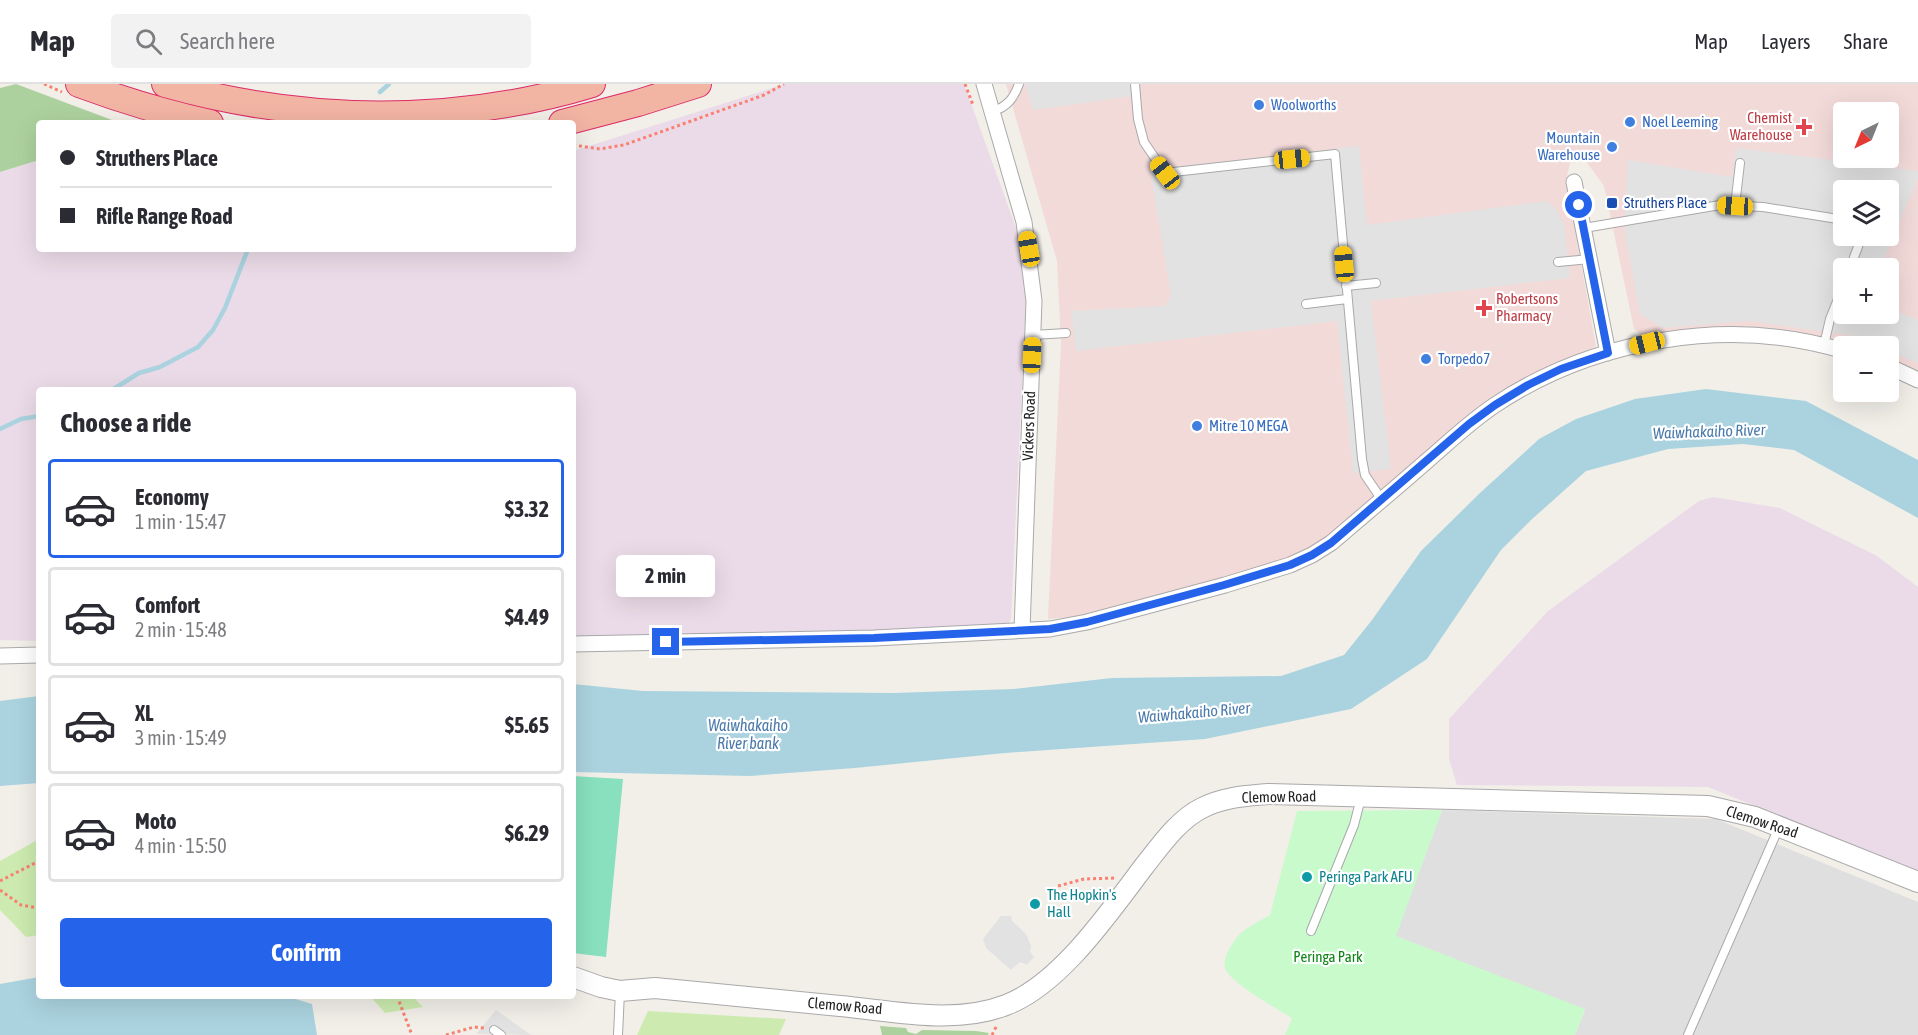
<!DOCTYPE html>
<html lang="en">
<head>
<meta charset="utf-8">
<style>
  body { margin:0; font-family:"Asap Condensed",sans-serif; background:#f2f2f3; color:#2b2b33; height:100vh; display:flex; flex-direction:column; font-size:22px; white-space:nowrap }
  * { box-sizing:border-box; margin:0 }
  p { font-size:20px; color:#7c7c81 }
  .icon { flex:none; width:33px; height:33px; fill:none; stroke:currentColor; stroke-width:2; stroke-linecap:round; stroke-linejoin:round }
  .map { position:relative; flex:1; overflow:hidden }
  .details { position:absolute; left:36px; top:303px; width:540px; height:612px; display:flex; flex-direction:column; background:#fff; border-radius:6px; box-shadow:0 6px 24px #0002 }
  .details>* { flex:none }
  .banner { position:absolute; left:36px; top:36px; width:540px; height:132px; border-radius:6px; box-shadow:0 6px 24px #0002; display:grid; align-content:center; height:132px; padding:0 24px; background:#fff }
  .needle { width:39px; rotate:223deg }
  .buttons { position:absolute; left:1833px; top:18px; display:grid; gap:12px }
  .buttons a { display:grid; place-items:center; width:66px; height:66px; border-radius:6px; background:#fff; box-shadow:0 6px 24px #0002; font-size:30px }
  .end { position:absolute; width:27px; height:27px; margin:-14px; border:8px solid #2563eb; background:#fff; box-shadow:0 0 0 3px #fff }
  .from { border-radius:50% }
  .bubble { position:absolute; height:42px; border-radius:6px; background:#fff; box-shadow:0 6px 24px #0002; font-size:20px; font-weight:700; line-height:42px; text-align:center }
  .car { position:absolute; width:18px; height:36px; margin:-18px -9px; border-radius:8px; box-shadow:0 0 4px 2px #0007; background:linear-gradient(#f5c518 24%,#345 0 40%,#f5c518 0 76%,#345 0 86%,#f5c518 0) }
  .banner b { display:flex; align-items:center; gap:21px; height:57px; font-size:22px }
  .banner b+b { border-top:2px solid #e1e1e2 }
  .banner i { width:15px; height:15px; background:#2b2b33 }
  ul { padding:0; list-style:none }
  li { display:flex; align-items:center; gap:18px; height:99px; margin:0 12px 9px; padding:0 12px; border:3px solid #e1e1e2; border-radius:6px }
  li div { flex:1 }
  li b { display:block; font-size:22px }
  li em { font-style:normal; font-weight:700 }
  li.selected { border-color:#2563eb }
  li>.icon { width:54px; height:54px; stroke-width:1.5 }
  h2 { padding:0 24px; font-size:27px; line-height:72px }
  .action { display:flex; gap:12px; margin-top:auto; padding:12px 24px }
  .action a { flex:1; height:69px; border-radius:6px; background:#2563eb; color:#fff; font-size:24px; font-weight:700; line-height:69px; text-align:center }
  header { display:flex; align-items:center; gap:36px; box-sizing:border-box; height:84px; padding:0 30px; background:#fff; border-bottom:2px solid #e1e1e2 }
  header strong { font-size:28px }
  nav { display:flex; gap:33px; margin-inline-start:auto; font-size:21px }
  .search { width:420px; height:54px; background:#f2f2f3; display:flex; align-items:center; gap:15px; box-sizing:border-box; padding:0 21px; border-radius:6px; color:#7c7c81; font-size:22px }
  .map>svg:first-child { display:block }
  .residential { fill:#e0dfdf }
  .commercial { fill:#f2dad9; fill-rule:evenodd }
  .industrial { fill:#ebdbe8 }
  .grass { fill:#cdebb0 }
  .forest { fill:#add19e }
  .park { fill:#c8facc }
  .pitch { fill:#88e0be }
  .parking { fill:#e2e2e2; fill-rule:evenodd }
  .water { fill:#aad3df }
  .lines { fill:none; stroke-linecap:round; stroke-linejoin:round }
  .stream { stroke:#aad3df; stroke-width:4.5 }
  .service-casing { stroke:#a9a9a9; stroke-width:10 }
  .minor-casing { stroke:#a9a9a9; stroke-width:17 }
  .tertiary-casing { stroke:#a9a9a9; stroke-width:22 }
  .trunk-casing { stroke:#dc2a67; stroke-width:28 }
  .path { stroke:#fa8072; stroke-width:3; stroke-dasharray:3 3; stroke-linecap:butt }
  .service { stroke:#fff; stroke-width:8 }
  .minor { stroke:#fff; stroke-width:15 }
  .tertiary { stroke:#fff; stroke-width:20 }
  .trunk { stroke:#f2b4a3; stroke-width:26 }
  .route { stroke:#2563eb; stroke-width:8 }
  .shop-dot { fill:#3f7fe0; stroke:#fff; stroke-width:2 }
  .health-dot { fill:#e0444e; stroke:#fff; stroke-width:2 }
  .transit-dot { fill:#1a4fb4; stroke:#fff; stroke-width:2 }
  .culture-dot { fill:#0f9aa8; stroke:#fff; stroke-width:2 }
  .labels { text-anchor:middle; stroke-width:4.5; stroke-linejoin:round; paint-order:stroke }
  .shop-label { font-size:15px; fill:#366cbe; stroke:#fff; text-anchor:start }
  .health-label { font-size:15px; fill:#be3a42; stroke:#fff; text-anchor:end }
  .transit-label { font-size:15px; fill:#164399; stroke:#fff; text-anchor:start }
  .street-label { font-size:15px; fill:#222; stroke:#fff }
  .culture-label { font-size:15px; fill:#0d838f; stroke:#fff; text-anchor:start }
  .park-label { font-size:15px; fill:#0c8416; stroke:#fff }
  .water-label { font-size:16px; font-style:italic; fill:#4a7aab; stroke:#fff }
</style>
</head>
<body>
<header>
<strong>Map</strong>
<div class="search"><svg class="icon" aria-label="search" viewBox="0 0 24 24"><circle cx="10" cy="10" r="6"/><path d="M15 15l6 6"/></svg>Search here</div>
<nav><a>Map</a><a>Layers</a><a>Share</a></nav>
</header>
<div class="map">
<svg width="1918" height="951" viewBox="0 0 1918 951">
  <rect width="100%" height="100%" fill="#f2efe9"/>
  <path class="residential" d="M1442,726L1716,735L1918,818V951H1575L1585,926L1395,852Z"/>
  <path class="commercial" d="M1006,0H1918V290L1889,278L1888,262H1844L1755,249L1642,251L1634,245L1604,102L1585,76L1570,79L1566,97L1596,262L1489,320L1371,425L1296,475L1129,528L1048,535L1061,259L1057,177ZM1844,28H1888V74H1844ZM1844,106H1888V152H1844ZM1844,184H1888V230H1844Z"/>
  <path class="industrial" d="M785,0H964L1020,155L1026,215L1011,535L1004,548L573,552V306H39V557L0,556V88L39,76V165H573V67Z
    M1713,413L1780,424L1877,472L1918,503V788L1708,703L1457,701L1449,675V635L1548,527L1699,417Z"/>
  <path class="grass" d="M39,755V851L26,853L0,826V777Z
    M370,912H412L423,923L385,929Z
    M648,927L786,935L779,951H637Z"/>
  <path class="forest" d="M16,0L112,36L108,39H39V76L0,88V4Z
    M880,942L906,944L908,948L916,950L922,946L976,947L989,949L988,951H882Z"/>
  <path class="park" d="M1442,726L1396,852L1585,925L1575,951H1285L1292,934C1278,925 1230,899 1225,884C1222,874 1232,859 1239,851C1247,843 1260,837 1270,831L1297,727Z"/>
  <path class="pitch" d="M573,692L623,695L606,873L573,869Z"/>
  <path class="parking" d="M1025,0H1132L1133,12L1033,26Z
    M1359,62L1367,141L1547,117L1557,126L1564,141L1570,194L1371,217L1391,385L1353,389L1337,237L1076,267L1071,227L1165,222L1171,211L1150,86Z
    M1736,64L1918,87V94L1880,184H1844V230H1888L1889,224L1918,236V279L1889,267L1888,262H1877L1849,251L1749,237L1662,244L1640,230L1624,142L1628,76L1732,93ZM1844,106H1888V152H1844Z
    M1001,832H1011L1012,837L1026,850L1031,862L1030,868L1034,873L1027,881L1020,878L1011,886L986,864L983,855Z
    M496,926L531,951L476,950Z"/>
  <path class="water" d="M1706,305L1806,317L1918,376V434L1794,366L1743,360L1668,365L1586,387L1531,436L1501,466L1427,575L1351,625L1205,655L1005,669L855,684L750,692L573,688V600L643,607L894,609L1013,605L1112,594L1281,592L1344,571L1372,536L1421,467L1480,409L1539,355L1576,335L1635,315Z
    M39,612V699L0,702V617Z
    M39,893V912H286L312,920L317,951H0V900Z"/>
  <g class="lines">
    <path class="stream" d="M380,8L389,0
      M112,306L139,289L160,283L198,263L213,246L225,224L248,165
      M0,345L21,335L39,332"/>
    <g class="service-casing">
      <path id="service" d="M1135,0L1138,35L1144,58L1165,89L1335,70L1362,375L1365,391L1382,416
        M993,27C1007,23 1014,14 1019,0
        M1881,106L1883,102
        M1735,122L1740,79
        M1584,144L1720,121L1763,123L1844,136
        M1558,178L1590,175
        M1850,184L1862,152
        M1346,202L1376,199
        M1306,220L1347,215
        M1033,251L1066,249
        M1824,261L1830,235L1844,200
        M1311,847L1354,741L1361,714
        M494,946L501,951
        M618,951L620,908
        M1688,951L1779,743"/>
    </g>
    <g class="minor-casing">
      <path id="minor" d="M984,0L1024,138L1034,217L1022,546
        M1574,98L1608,269
        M1888,282L1918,296
        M573,560L874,554L1050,545L1087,538L1225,501L1290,481L1312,471L1331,459C1364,431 1396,404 1428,376C1450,357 1471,337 1495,321C1594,255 1729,232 1844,267
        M0,572L39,571"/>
    </g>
    <g class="tertiary-casing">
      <path id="tertiary" d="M573,893L601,903L620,907L655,904C717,910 778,916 840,922C894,927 955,941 1006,921C1061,900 1110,827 1145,781C1161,761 1178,736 1202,724C1223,713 1246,712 1268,710L1708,722L1755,733L1918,798"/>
    </g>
    <g class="trunk-casing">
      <path id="trunk" d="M79,0C122,16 165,29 210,39
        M165,0C303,39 454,42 592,0
        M562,39L638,19L698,0"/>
    </g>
    <path class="path" d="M44,0L62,8
      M965,0L973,21
      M573,61L600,65L624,61L764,11L784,0
      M0,797L39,777
      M1058,802L1084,795L1115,794
      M0,806L21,821L39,824
      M397,912L412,951
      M446,951L474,943L484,944
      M992,951L997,941"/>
    <use href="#service" class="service"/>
    <use href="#minor" class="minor"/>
    <use href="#tertiary" class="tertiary"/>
    <use href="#trunk" class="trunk"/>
  </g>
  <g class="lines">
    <path class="route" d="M666,558L874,554L1050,545L1087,538L1224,501L1290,481L1312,471L1331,459L1469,340L1495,321L1528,301L1561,285L1608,269L1579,121"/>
  </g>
  <g class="shop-dot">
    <circle cx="1259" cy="21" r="6"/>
    <circle cx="1630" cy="38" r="6"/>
    <circle cx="1612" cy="63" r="6"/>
    <circle cx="1426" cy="275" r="6"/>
    <circle cx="1197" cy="342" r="6"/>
  </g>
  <g class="health-dot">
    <path d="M1801 34h6v6h6v6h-6v6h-6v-6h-6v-6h6z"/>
    <path d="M1481 215h6v6h6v6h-6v6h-6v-6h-6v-6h6z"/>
  </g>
  <rect class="transit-dot" x="1606" y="113" width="12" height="12" rx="3"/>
  <g class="culture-dot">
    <circle cx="1307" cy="793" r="6"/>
    <circle cx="1035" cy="820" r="6"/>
  </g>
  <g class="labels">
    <g class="shop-label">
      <text x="1271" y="26">Woolworths</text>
      <text x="1642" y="43">Noel Leeming</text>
      <text x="1600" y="59" text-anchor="end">Mountain<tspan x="1600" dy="17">Warehouse</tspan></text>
      <text x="1438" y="280">Torpedo7</text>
      <text x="1209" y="347">Mitre 10 MEGA</text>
    </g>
    <g class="health-label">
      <text x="1792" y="39">Chemist<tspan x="1792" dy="17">Warehouse</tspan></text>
      <text x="1496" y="220" text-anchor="start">Robertsons<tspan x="1496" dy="17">Pharmacy</tspan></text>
    </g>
    <g class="transit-label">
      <text x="1624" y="124">Struthers Place</text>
    </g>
    <g class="street-label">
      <text transform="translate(1029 342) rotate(-88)" y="5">Vickers Road</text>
      <text transform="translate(1279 713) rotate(-1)" y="5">Clemow Road</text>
      <text transform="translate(1762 738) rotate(18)" y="5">Clemow Road</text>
      <text transform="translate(845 922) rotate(5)" y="5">Clemow Road</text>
    </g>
    <g class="culture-label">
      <text x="1319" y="798">Peringa Park AFU</text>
      <text x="1047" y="816">The Hopkin's<tspan x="1047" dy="17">Hall</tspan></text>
    </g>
    <g class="park-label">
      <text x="1328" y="878">Peringa Park</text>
    </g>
    <g class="water-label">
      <text transform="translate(1709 347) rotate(-2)" y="6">Waiwhakaiho River</text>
      <text transform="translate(1194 628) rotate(-5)" y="6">Waiwhakaiho River</text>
      <text x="748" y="647">Waiwhakaiho<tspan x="748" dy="18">River bank</tspan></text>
    </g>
  </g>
</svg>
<div class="buttons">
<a><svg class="needle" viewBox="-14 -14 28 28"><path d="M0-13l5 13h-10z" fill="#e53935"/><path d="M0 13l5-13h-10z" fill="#7c7c81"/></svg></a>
<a><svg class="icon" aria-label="layers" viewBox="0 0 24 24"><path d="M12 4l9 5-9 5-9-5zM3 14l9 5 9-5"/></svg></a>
<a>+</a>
<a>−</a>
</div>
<i class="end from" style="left:1579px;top:121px"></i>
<i class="end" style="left:666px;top:558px"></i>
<div class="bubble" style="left:616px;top:471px;width:99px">2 min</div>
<i class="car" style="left:1292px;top:75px;rotate:84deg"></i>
<i class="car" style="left:1165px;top:89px;rotate:322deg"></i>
<i class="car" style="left:1735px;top:122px;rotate:273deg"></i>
<i class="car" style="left:1029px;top:165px;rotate:350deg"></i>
<i class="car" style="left:1344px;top:180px;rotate:355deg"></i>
<i class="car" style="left:1647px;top:259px;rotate:256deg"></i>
<i class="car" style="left:1032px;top:271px;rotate:2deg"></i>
<div class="banner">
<b><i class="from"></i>Struthers Place</b>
<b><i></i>Rifle Range Road</b>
</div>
<section class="details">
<h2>Choose a ride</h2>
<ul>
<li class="selected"><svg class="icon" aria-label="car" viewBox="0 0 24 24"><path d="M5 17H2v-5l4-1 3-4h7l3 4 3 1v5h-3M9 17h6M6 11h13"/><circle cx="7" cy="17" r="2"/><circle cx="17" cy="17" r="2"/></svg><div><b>Economy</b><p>1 min · 15:47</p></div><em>$3.32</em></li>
<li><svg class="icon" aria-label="car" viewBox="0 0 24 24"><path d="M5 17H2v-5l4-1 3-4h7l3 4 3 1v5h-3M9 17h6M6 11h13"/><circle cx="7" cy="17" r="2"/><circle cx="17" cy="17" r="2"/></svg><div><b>Comfort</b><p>2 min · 15:48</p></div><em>$4.49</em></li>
<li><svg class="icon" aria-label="car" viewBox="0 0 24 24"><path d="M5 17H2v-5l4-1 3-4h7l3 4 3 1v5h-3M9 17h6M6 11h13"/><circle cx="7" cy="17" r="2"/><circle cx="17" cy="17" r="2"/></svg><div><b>XL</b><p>3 min · 15:49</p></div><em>$5.65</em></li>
<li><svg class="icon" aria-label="car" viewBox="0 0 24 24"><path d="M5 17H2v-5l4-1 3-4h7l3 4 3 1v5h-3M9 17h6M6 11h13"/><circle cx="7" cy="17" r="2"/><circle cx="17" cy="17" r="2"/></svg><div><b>Moto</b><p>4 min · 15:50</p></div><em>$6.29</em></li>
</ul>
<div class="action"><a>Confirm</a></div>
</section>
</div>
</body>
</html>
